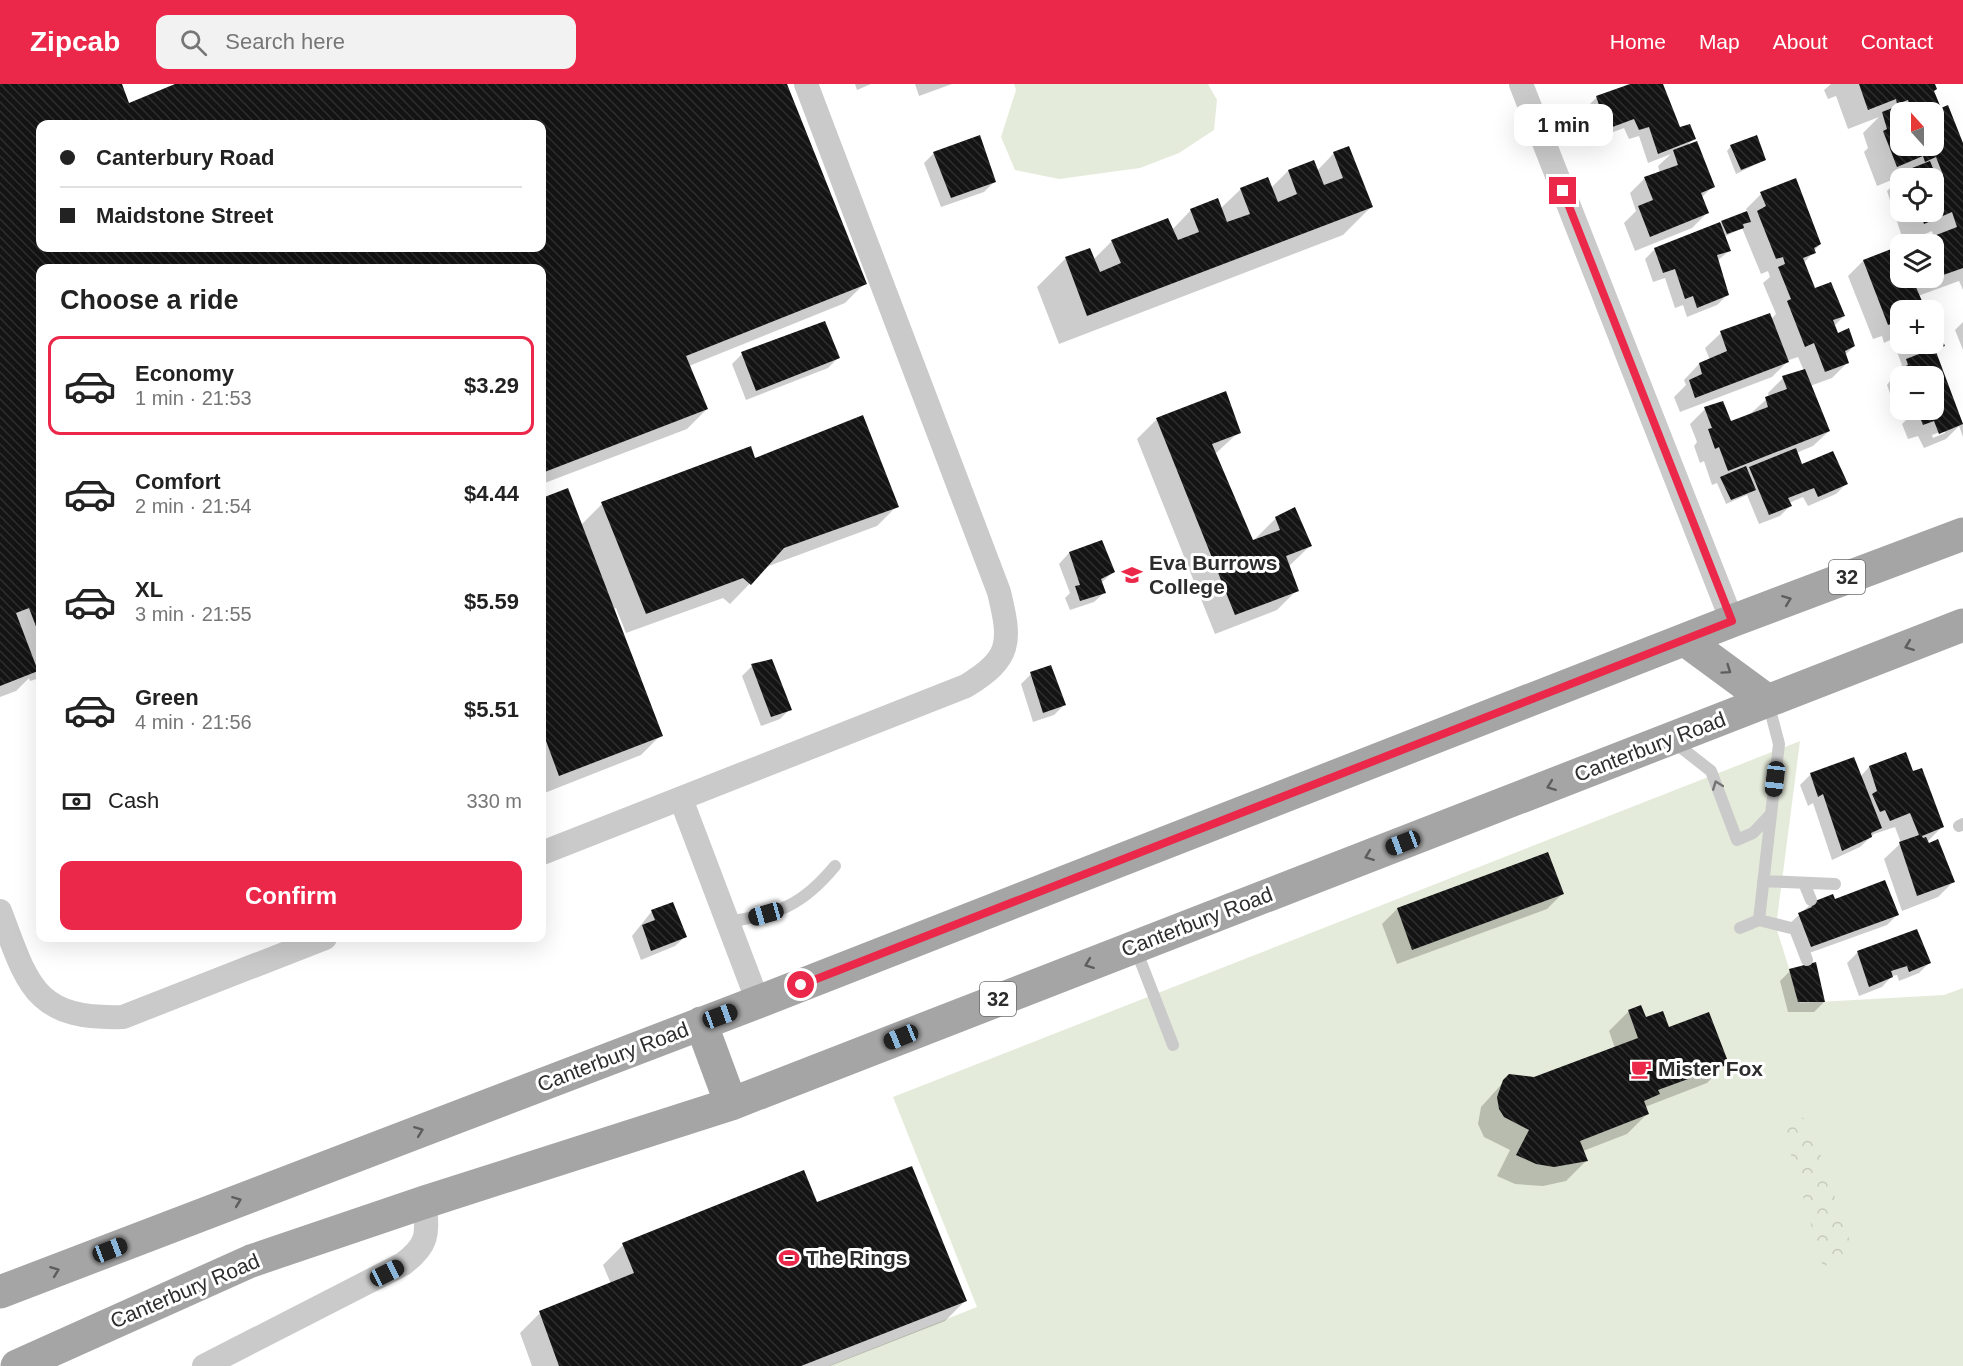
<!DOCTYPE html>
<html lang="en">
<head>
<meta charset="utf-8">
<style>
  body { margin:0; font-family:Arial,sans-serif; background:#f2f2f2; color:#222; height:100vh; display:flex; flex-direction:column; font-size:22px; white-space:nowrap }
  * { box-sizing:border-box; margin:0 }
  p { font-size:20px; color:#767676 }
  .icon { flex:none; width:33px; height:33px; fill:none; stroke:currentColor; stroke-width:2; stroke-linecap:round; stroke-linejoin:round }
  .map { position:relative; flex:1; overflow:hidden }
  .sheet { position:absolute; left:36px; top:180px; width:510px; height:678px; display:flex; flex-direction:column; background:#fff; border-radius:12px; box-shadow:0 6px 24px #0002 }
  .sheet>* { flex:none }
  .guide { position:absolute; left:36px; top:36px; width:510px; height:132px; border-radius:12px; box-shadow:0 6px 24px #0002; display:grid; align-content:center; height:132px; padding:0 24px; background:#fff }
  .needle { width:39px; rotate:339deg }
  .buttons { position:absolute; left:1890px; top:18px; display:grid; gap:12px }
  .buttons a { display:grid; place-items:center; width:54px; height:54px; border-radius:12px; background:#fff; box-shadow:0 6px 24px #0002; font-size:30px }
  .end { position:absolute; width:27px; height:27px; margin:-14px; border:8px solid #eb284a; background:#fff; box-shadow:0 0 0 3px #fff }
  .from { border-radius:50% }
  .bubble { position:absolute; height:42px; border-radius:12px; background:#fff; box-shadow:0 6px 24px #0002; font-size:20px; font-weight:800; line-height:42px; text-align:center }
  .car { position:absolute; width:18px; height:36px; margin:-18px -9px; border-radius:8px; box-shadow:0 0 4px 2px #0007; background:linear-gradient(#222 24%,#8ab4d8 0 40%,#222 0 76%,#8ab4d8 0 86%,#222 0) }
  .guide b { display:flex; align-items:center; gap:21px; height:57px; font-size:22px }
  .guide b+b { border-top:2px solid #e0e0e0 }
  .guide i { width:15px; height:15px; background:#222 }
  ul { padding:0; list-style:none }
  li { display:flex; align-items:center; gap:18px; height:99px; margin:0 12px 9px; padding:0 12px; border:3px solid transparent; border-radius:12px }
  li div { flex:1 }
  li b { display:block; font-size:22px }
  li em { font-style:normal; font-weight:800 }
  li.on { border-color:#eb284a }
  li>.icon { width:54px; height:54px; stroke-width:1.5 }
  h2 { padding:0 24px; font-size:27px; line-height:72px }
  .pay { display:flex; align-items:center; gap:15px; height:66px; padding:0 24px; font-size:22px }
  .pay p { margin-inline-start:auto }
  .button { display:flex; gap:12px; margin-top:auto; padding:12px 24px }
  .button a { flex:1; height:69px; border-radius:12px; background:#eb284a; color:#fff; font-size:24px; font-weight:800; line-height:69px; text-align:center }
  header { display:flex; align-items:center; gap:36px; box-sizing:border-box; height:84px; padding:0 30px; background:#eb284a; color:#fff }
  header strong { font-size:28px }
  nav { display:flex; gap:33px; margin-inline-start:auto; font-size:21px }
  .search { width:420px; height:54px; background:#f2f2f2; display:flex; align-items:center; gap:15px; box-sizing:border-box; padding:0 21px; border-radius:12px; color:#767676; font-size:22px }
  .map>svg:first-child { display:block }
  .grass { fill:#e5ebda }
  .forest { fill:url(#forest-crowns) }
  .shadow { fill:#0003; fill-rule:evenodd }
  .building { fill:url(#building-back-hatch); fill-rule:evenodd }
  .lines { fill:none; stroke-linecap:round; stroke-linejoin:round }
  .service { stroke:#cacaca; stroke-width:12 }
  .minor { stroke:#cacaca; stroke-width:24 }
  .primary { stroke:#a5a5a5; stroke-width:33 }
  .oneway { stroke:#5d5d5d }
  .oneway2 { stroke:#747474 }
  .route { stroke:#eb284a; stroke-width:8 }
  .labels { text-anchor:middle; stroke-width:6; stroke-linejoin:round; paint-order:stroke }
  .shield { fill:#fff; stroke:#6c6c6c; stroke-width:1.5 }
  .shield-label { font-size:20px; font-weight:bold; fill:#2d2d2d }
  .poi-label { font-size:21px; font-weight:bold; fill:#2d2d2d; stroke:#fff; text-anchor:start }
  .street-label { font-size:21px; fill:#2d2d2d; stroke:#fff }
</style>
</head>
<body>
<header>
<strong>Zipcab</strong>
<div class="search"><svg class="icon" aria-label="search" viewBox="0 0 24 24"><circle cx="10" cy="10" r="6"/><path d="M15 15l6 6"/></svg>Search here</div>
<nav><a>Home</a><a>Map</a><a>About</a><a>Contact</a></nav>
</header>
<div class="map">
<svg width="1963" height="1282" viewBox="0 0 1963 1282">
  <defs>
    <pattern id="forest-crowns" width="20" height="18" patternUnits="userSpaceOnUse" patternTransform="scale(1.5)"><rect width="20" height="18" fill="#e5ebda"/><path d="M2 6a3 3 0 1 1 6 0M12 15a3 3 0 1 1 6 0" fill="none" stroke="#c5cabb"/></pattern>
    <pattern id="building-back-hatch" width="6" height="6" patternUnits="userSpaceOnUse" patternTransform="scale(1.5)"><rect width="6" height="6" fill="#141414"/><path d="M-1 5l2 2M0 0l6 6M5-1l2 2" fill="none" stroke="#2e2e2e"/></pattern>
  </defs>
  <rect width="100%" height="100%" fill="#fff"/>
  <path class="grass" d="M1014,0H1208L1217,16L1214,46L1179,69L1140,84L1059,95L1015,86L1001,53L1016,6Z
    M1800,657L1776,843L1800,919L1944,911L1963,904V1282H828L977,1223L893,1013Z"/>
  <path class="forest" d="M1798,1031L1809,1037L1854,1169L1847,1175L1838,1173L1828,1178L1824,1186L1784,1046L1786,1035Z"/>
  <path class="shadow" d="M0,0H120L128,21L180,0H785L865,199L845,219L689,282L707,325L687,345L542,400V184H40V594L30,597L29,594L16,607L0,613ZM40,40H542V164H40Z
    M855,0H871L857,6Z
    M915,0H952L919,12Z
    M1635,0H1661L1679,45L1694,55L1686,62L1713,102L1701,114L1707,129L1692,144L1635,167L1624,139L1636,127L1630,109L1645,94L1660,89L1658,82L1671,70L1648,79L1639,52L1629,55L1624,44L1597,54L1587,23L1597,13Z
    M1831,0H1931L1940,26L1963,68V206L1959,197L1918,212L1923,224L1920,226H1900V260H1934V240L1943,261L1935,269L1963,340V353L1959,342L1946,355L1924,364L1918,352L1908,355L1902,340L1911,331L1908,326H1934V292H1900V324L1896,326L1887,301L1902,281L1892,255L1884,259L1882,252L1873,255L1848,192L1863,177L1899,164L1900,194H1934V160H1917L1934,154L1932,147L1904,159L1887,107L1904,91L1877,102L1864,68L1868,64L1863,49L1879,33L1848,45L1836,12L1828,15L1824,6ZM1900,28H1934V62H1900ZM1900,94H1934V128H1900ZM1945,346V349L1933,354L1932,351Z
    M1731,62L1765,76L1736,90L1727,67Z
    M934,69L995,97L984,108L941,123L924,79Z
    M1334,69L1371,123L1343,151L1059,260L1037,203L1065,175L1089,166L1093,176L1112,157L1172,146L1191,126L1220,125L1241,105L1271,104L1288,87H1317Z
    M1761,110L1820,160L1804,179L1814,206L1844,232L1834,242L1838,251L1854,262L1845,271L1847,279L1832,294L1810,302L1829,347L1813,362L1796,369L1802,382L1846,400L1836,410L1808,422L1803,413L1789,419L1790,422L1780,432L1759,440L1747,411L1726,420L1717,399L1712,401L1704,377L1700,379L1694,362L1697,358L1690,340L1705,325L1730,339L1750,330L1769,313L1768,309L1783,294L1804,287L1798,273L1789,276L1772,293L1680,328L1674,313L1686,301L1684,296L1699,280L1710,276L1705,264L1721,249L1771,235L1776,230L1763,199L1770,193L1768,187L1761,190L1742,144L1724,153L1729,167L1717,177L1727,211L1717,221L1687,233L1683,221L1675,224L1665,194L1653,198L1645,175L1655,165L1748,128L1746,125Z
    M1963,238V266L1955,246Z
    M742,270L838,274L828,284L746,316L732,280Z
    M1157,335L1239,348L1215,370L1252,458L1276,434L1310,462L1288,483L1297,506L1277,526L1215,550L1137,355Z
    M750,364L754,376L897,422L877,442L766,483L730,520L723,514L626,549L616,524L613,525L661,651L641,671L542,710V415L567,406L581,441L602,420Z
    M1101,458L1113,488L1101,499L1105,508L1094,518L1070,526L1065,514L1070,509L1059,480L1069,469Z
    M752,582L790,625L780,635L761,642L742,592Z
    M1031,590L1064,621L1054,631L1033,638L1021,600Z
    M1853,675L1860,693L1869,683L1912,689L1942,743L1923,762L1953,798L1938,813L1902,827L1884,775L1901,759L1895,743L1874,750L1860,763L1832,776L1813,719L1808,722L1800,701L1810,691Z
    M1563,809L1547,825L1397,880L1382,840L1397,825Z
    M1834,817L1897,831L1887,841L1801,872L1789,840L1811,820Z
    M652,827L686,852L675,862L641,876L632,852Z
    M1917,847L1929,879L1919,889L1899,897L1897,891L1892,892L1882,903L1859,912L1847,879L1857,869Z
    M1815,880L1824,918L1814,928H1788L1780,897L1790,887Z
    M1629,927L1668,945L1727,979L1707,999L1645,1023L1647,1030L1627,1050L1583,1067L1586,1077L1566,1097L1543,1102L1515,1100L1497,1092L1510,1066L1484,1053L1478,1040L1481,1023L1509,992L1535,995L1615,964L1609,947Z
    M816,1120L965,1217L945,1237L830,1282H532L520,1249L540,1229L611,1200L603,1181L623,1161Z"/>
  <path class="building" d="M0,0H122L129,19L175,0H787L867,200L686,272L708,325L542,389V184H40V553L29,524L16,529L38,587L0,602ZM40,40H542V164H40Z
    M1630,0H1663L1680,43L1690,40L1696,55L1658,70L1649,43L1639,46L1634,35L1607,45L1596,12Z
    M1859,0H1935L1937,5L1934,7L1941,24L1948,21L1963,59V184L1929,196L1928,194H1934V160H1913L1957,143L1952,128L1924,140L1920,128H1934V94H1910L1907,86L1930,77L1937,94L1943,91L1936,73L1925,78L1923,72L1897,83L1883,47L1887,45L1882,28L1900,21L1903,28H1900V62H1934V28H1912L1908,16L1897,20L1896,15L1868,26Z
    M980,51L996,98L951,114L933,68Z
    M1757,51L1766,76L1741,86L1730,61Z
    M1697,57L1715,103L1701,109L1709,129L1650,153L1638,122L1653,116L1644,93L1678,81L1673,66Z
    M1349,62L1373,123L1087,232L1065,173L1090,164L1100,188L1121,179L1111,156L1168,134L1178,156L1199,148L1190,125L1218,114L1227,138L1250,130L1240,104L1268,93L1278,118L1297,110L1288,86L1314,76L1324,101L1343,94L1333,68Z
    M1796,94L1821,160L1814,164L1816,169L1803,174L1815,204L1831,198L1845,232L1833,236L1838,249L1849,244L1855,262L1845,267L1849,279L1825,288L1814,259L1805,263L1787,217L1791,215L1778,183L1785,180L1783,173L1776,175L1757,127L1766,122L1760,108Z
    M1747,127L1751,138L1743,140L1744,144L1727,150L1721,137Z
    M1720,138L1731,167L1717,171L1729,211L1697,224L1693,212L1685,215L1675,185L1663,189L1654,164Z
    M1899,162L1900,194H1912L1925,224L1900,226V246L1897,238L1888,241L1863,176Z
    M1770,229L1789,278L1695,314L1689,296L1702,290L1699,279L1727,267L1720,247Z
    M1934,236L1945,262L1935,265L1963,340L1939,350L1934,337L1923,341L1917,326H1934V292H1904L1901,284L1908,281L1906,275L1919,270L1914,260H1934Z
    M825,237L840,274L756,307L741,268Z
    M1805,285L1830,347L1728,387L1719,363L1715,365L1708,345L1712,344L1704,323L1723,317L1731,337L1768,323L1765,313L1787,305L1782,292Z
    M1226,307L1241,349L1212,360L1253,456L1280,446L1275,433L1295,423L1312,462L1286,472L1299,507L1235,531L1156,334Z
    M863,331L899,423L784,464L751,501L743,494L646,530L601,418L751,362L755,374Z
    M1796,364L1802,380L1833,367L1848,400L1818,413L1814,404L1788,414L1792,422L1769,431L1749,383Z
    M1746,382L1756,406L1731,416L1720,393Z
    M568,404L663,652L559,692L542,646V414Z
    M1102,456L1115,488L1101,495L1106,509L1080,517L1075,502L1080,501L1069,468Z
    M772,575L792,626L771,633L751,580Z
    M1051,581L1066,621L1043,629L1030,588Z
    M1906,668L1913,687L1922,684L1944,743L1922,752L1923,754L1926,753L1929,759L1938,755L1955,798L1917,812L1899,758L1919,751L1910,729L1890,737L1885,726L1880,728L1872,710L1877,707L1869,682Z
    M1854,673L1882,744L1871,749L1872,753L1842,767L1823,710L1818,713L1810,689Z
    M1548,768L1564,810L1412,866L1397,824Z
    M1885,796L1899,831L1811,863L1798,829L1812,823L1810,819L1833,810L1835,815Z
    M673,818L687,853L651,867L642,841L655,836L651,826Z
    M1917,845L1931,879L1909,888L1907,882L1891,887L1893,893L1869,903L1857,867Z
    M1816,878L1825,918H1798L1789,885Z
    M1641,921L1646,933L1663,927L1669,943L1709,928L1729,980L1658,1006L1660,1010L1644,1017L1649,1030L1580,1057L1588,1077L1554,1083L1536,1080L1516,1071L1529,1046L1504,1033L1499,1025L1497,1013L1503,996L1509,990L1534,993L1638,954L1628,926Z
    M912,1082L967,1217L801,1282H559L539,1227L634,1189L622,1159L804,1086L817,1118Z"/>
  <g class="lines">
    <path class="service" d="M1674,658L1711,687L1737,756L1753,749L1770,731
      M1959,742L1963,740
      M1763,797L1835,800
      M1804,799L1811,816
      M1759,836L1795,845L1807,876
      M728,838C779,829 801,823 835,782
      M1740,844L1759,836L1779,660L1768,618
      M1135,863L1173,961"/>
    <path class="minor" d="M1521,0L1732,537
      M681,715L758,918
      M542,769L966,602C1012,574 1011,558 999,508L806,0
      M0,827C28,901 34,936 123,933L325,854
      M204,1282L403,1180C430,1160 427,1149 425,1118"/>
    <path class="primary" d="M1685,556L1768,617
      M701,939L731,1020
      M0,1208L758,918L1732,537L1963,450
      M17,1282L251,1177L425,1118L731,1020L1963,541"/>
  </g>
  <defs><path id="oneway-chevron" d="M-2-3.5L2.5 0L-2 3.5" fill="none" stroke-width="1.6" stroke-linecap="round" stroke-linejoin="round" transform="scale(1.5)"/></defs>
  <g class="oneway">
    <use href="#oneway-chevron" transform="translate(1787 516) rotate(-21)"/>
    <use href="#oneway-chevron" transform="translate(1909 562) rotate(159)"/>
    <use href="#oneway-chevron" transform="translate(1727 586) rotate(35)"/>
    <use href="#oneway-chevron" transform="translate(1551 702) rotate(159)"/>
    <use href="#oneway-chevron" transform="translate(1369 772) rotate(159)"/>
    <use href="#oneway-chevron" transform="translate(1089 880) rotate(159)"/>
    <use href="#oneway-chevron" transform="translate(419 1047) rotate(-21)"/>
    <use href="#oneway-chevron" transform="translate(237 1117) rotate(-21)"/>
    <use href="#oneway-chevron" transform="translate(55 1187) rotate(-21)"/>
  </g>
  <use class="oneway2" href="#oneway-chevron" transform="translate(1717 701) rotate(-110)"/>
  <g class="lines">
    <path class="route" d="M801,901L1732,537L1563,107"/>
  </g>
  <defs>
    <g id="university-bare" transform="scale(1.62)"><path d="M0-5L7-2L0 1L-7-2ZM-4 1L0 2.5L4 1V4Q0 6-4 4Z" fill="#eb284a" stroke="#fff" stroke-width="2.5" paint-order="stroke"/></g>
    <g id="cafe-bare" transform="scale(1.62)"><path d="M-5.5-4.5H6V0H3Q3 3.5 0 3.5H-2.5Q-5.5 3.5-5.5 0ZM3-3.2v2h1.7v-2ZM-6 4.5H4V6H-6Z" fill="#eb284a" stroke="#fff" stroke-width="2.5" paint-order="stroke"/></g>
    <g id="stadium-bare" transform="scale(1.62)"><path d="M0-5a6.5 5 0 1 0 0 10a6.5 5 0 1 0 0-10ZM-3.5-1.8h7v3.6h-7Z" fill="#eb284a" stroke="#fff" stroke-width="2.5" paint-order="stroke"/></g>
  </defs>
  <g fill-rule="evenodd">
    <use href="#university-bare" x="1132" y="491"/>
    <use href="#cafe-bare" x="1641" y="985"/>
    <use href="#stadium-bare" x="789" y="1174"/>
  </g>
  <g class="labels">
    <g class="shield">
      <rect x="1829" y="476" width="36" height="34" rx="4.5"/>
      <rect x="980" y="898" width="36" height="34" rx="4.5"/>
    </g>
    <g class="shield-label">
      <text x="1847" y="500">32</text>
      <text x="998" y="922">32</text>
    </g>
    <g class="poi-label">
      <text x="1149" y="486">Eva Burrows<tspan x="1149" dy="24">College</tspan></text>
      <text x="1658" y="992">Mister Fox</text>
      <text x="806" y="1181">The Rings</text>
    </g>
    <g class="street-label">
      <text transform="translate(1650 663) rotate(-21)" y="7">Canterbury Road</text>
      <text transform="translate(1197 838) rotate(-21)" y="7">Canterbury Road</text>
      <text transform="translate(613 973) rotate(-21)" y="7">Canterbury Road</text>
      <text transform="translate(185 1207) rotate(-23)" y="7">Canterbury Road</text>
    </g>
  </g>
</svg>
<div class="buttons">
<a><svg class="needle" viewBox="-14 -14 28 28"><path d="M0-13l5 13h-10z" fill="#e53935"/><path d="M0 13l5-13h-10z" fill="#767676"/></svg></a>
<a><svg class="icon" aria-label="locate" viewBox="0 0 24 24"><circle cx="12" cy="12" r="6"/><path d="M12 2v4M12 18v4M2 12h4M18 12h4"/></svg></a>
<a><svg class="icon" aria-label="layers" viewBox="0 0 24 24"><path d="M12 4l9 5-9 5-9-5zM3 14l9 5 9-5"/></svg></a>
<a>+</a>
<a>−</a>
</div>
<i class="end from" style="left:801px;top:901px"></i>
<i class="end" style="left:1563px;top:107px"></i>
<div class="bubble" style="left:1514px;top:20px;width:99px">1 min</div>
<i class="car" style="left:1775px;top:695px;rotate:187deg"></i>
<i class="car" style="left:1403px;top:759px;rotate:249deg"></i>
<i class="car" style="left:766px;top:830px;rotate:254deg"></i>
<i class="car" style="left:720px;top:932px;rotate:70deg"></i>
<i class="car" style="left:901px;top:953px;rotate:248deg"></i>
<i class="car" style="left:110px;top:1166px;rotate:69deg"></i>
<i class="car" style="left:387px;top:1189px;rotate:63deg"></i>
<div class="guide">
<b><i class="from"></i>Canterbury Road</b>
<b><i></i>Maidstone Street</b>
</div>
<section class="sheet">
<h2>Choose a ride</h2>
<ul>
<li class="on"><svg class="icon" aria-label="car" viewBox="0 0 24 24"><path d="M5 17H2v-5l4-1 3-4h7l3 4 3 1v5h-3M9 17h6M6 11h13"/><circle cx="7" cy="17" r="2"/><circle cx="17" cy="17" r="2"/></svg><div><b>Economy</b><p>1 min · 21:53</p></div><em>$3.29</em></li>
<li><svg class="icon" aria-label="car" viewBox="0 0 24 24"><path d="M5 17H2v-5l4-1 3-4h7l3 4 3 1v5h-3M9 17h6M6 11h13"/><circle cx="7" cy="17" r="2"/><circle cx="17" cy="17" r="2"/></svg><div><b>Comfort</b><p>2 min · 21:54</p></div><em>$4.44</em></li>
<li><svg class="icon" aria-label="car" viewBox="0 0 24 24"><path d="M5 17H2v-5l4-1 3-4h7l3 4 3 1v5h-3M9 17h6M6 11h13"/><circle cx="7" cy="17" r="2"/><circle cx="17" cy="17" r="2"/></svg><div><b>XL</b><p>3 min · 21:55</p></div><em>$5.59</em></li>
<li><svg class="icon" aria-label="car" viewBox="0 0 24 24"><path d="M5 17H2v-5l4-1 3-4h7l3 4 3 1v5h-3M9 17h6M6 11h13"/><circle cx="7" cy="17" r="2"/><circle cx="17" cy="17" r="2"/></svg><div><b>Green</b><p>4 min · 21:56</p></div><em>$5.51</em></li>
</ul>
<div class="pay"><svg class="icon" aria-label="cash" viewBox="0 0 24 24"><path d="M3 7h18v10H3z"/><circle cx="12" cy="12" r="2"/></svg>Cash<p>330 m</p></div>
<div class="button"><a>Confirm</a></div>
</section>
</div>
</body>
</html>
